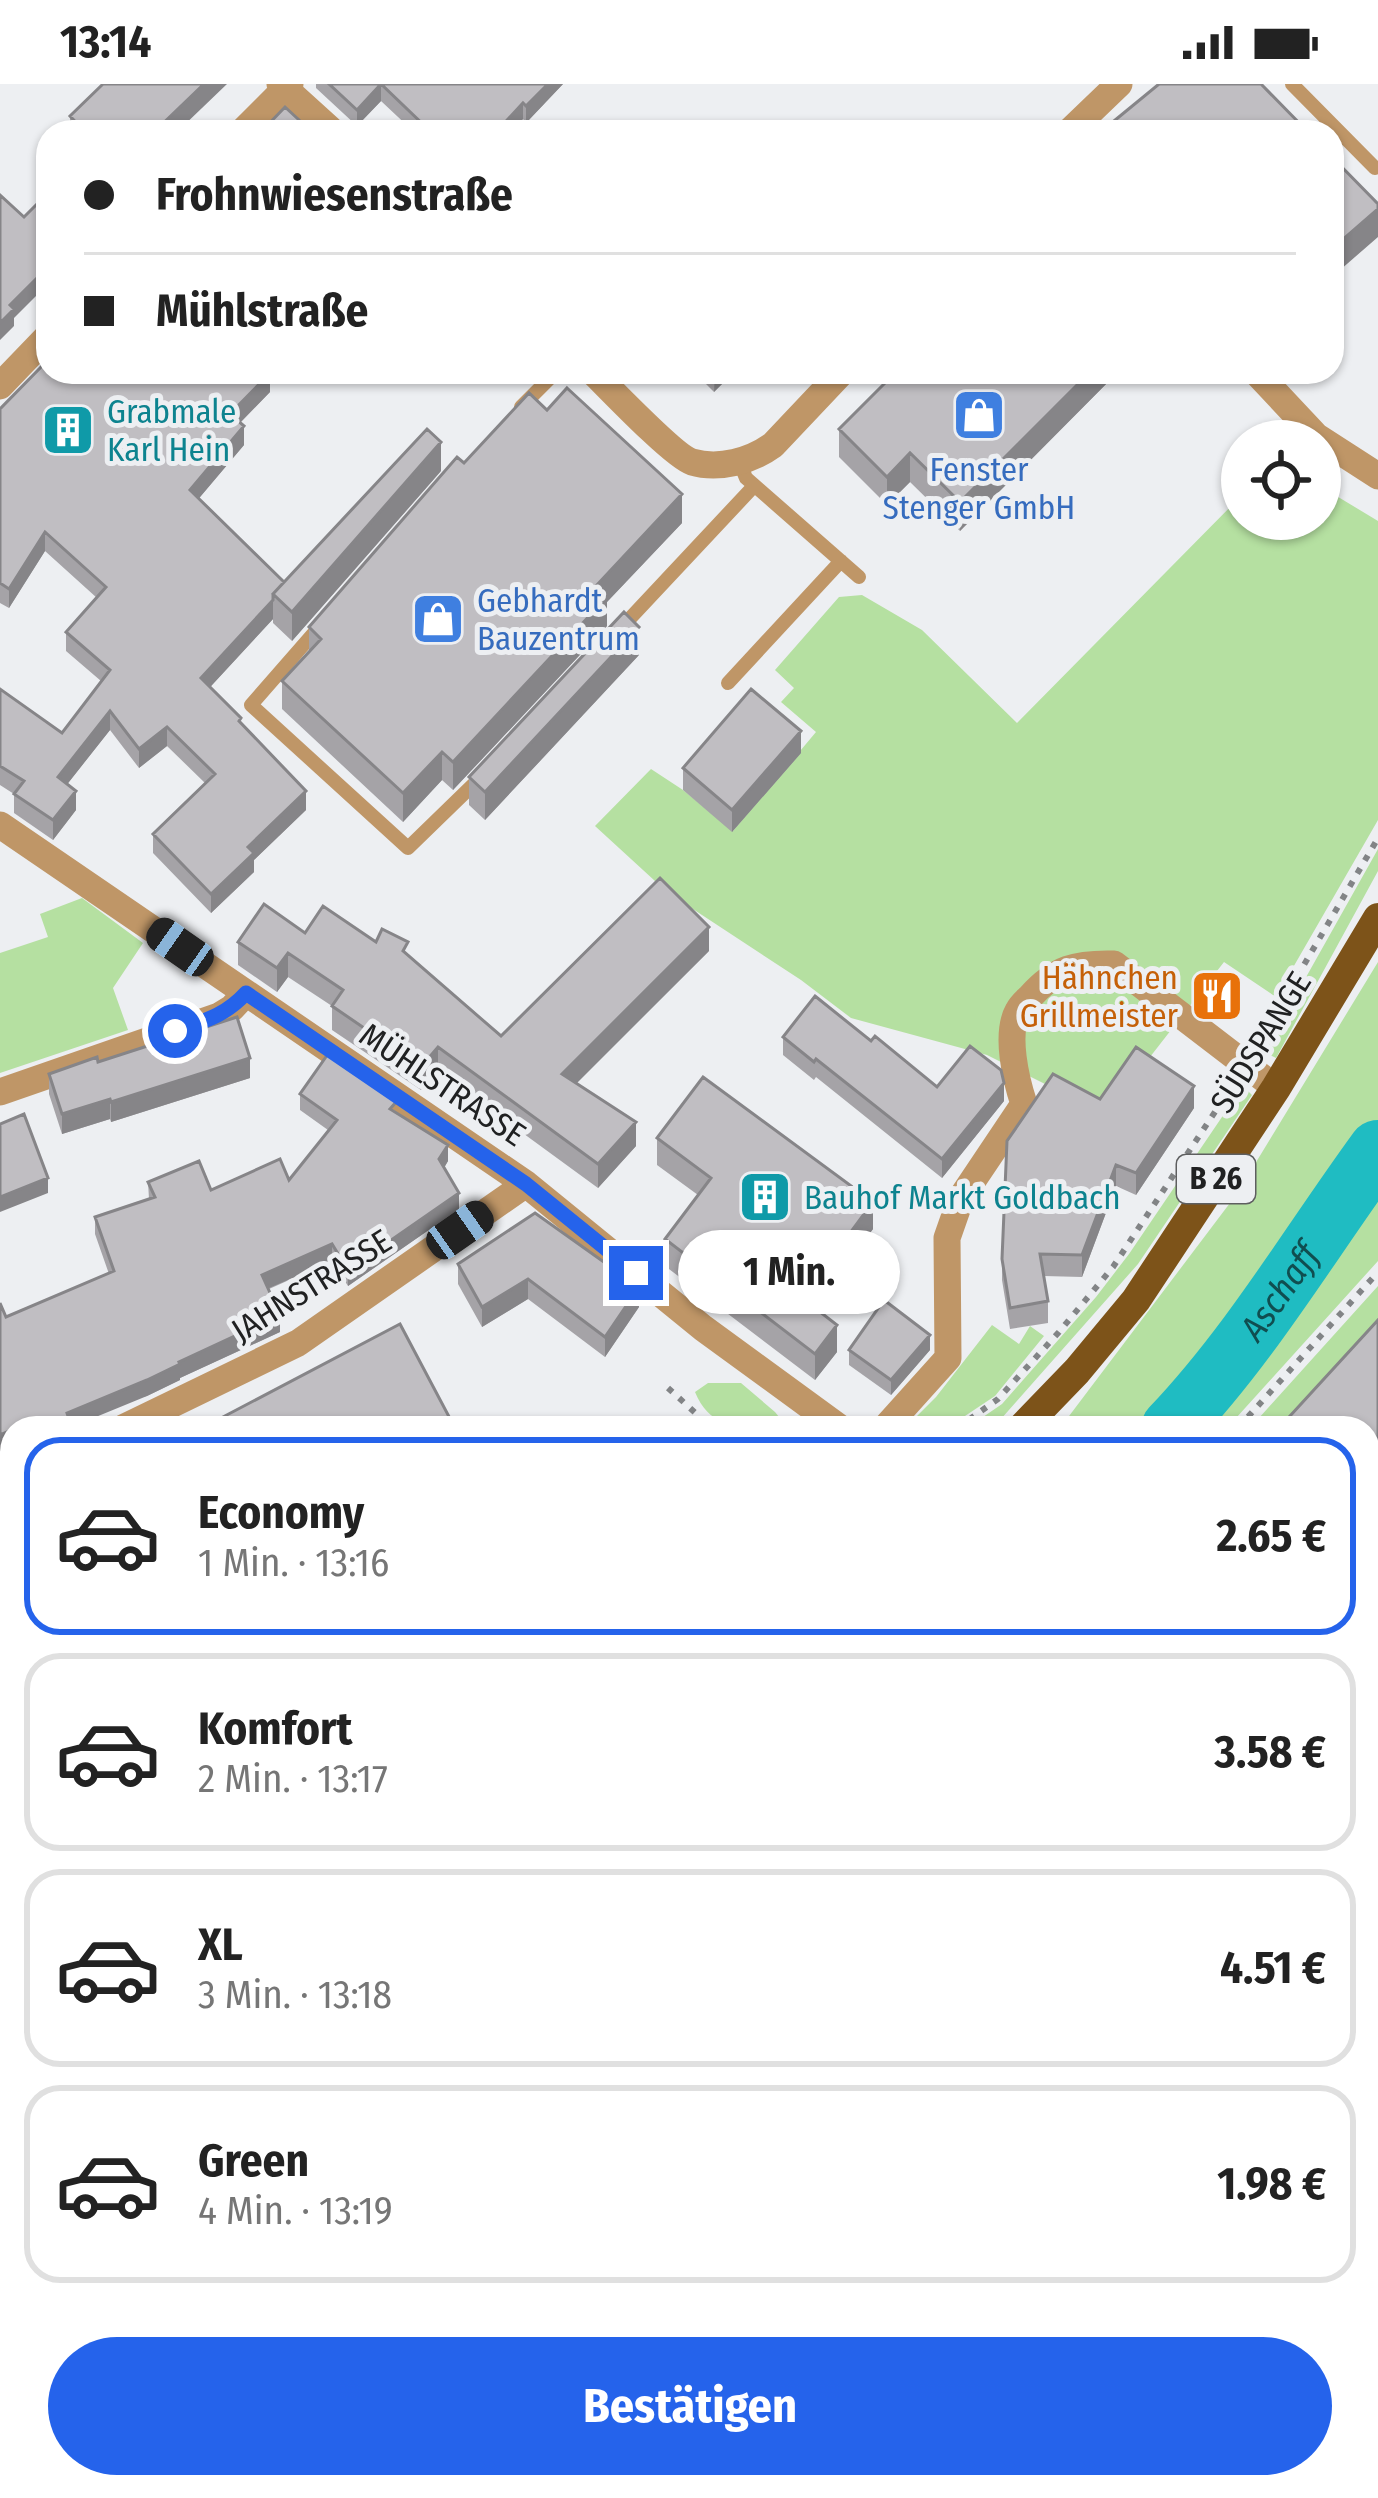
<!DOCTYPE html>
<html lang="de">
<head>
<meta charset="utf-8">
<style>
  body { margin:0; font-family:"Fira Sans Condensed",sans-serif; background:#f2f2f2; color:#222; height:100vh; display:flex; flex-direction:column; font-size:45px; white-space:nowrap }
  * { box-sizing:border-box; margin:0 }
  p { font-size:39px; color:#767676 }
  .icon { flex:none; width:66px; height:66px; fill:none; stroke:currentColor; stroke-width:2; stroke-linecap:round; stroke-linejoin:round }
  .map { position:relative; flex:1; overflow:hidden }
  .panel { position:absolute; left:0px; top:1332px; width:1380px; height:1083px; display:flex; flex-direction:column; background:#fff; border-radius:36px 36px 0 0; box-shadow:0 3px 9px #0004 }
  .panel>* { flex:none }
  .banner { position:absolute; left:36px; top:36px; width:1308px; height:264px; border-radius:36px; box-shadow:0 3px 9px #0004; display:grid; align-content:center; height:264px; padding:0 48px; background:#fff }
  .fabs { position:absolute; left:1221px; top:336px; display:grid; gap:24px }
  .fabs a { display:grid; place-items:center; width:120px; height:120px; border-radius:50%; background:#fff; box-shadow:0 3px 9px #0004; font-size:60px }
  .end { position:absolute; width:54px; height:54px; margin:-27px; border:15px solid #2563eb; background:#fff; box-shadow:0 0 0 6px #fff }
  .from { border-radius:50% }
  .bubble { position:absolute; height:84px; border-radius:42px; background:#fff; box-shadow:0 3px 9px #0004; font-size:39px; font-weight:700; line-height:84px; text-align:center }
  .car { position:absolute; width:36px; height:72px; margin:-36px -18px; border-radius:15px; box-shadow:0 0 9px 3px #0007; background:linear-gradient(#222 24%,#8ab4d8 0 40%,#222 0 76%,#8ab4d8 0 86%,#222 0) }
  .banner b { display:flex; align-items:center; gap:42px; height:114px; font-size:45px }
  .banner b+b { border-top:3px solid #e0e0e0 }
  .banner i { width:30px; height:30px; background:#222 }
  ul { padding:21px 0 0; list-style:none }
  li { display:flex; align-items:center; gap:36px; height:198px; margin:0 24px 18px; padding:0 24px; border:6px solid #e0e0e0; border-radius:36px }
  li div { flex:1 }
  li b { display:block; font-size:45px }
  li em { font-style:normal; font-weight:700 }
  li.current { border-color:#2563eb }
  li>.icon { width:108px; height:108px; stroke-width:1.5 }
  .primary-button { display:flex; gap:24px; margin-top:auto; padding:24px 48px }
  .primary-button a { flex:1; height:138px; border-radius:72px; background:#2563eb; color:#fff; font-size:48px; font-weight:700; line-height:138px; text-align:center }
  .status { display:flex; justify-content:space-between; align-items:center; height:84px; padding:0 60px; background:#fff; direction:ltr }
  .status svg { height:33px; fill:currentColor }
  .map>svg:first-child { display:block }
  .green { fill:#b5e0a1 }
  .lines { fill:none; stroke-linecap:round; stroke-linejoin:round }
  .river { stroke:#1fbcc2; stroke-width:60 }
  .path { stroke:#828486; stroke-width:6; stroke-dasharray:6 9; stroke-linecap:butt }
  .service { stroke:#bf9667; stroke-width:14 }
  .minor { stroke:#bf9667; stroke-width:27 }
  .primary { stroke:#7d5319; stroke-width:30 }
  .motorway { stroke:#5f3f15; stroke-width:36 }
  .wall { fill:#a5a3a7 }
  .shaded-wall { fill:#868588 }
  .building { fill:#c0bec2; stroke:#868588; stroke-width:3 }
  .route { stroke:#2563eb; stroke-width:15 }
  .labels { text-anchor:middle; stroke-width:10; stroke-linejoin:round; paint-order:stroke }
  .shield { fill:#edeff2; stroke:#5e5f60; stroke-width:3 }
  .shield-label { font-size:30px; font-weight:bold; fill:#202122 }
  .culture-label { font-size:33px; fill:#0d838f; stroke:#edeff2; text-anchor:start }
  .shop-label { font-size:33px; fill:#366cbe; stroke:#edeff2 }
  .food-label { font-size:33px; fill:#c56008; stroke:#edeff2; text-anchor:end }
  .street-label { font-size:33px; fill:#202122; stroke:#edeff2 }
  .water-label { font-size:36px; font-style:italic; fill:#104e50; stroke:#edeff2 }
</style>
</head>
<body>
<div class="status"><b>13:14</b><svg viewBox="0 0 49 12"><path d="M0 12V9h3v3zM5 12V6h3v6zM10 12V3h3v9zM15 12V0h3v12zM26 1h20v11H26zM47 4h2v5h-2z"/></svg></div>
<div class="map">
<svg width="1378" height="2414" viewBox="0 0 1378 2414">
  <rect width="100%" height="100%" fill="#edeff2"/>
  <path class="green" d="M1320,402L1378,437V736L1276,913L1224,878L1143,982L1097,1026L987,971L851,934L801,896L667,808L595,742L651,685L683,706L733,747L816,648L781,618L794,604L775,586L839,513L862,511L922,546L1017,639L1242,411V435H1320Z
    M1378,765V787L1276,974L1264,968Z
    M82,814L143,859L113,904L128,946L0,989V869L48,853L40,830Z
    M1378,878V1177L1227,1344H1060L1236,1111Z
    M1243,1002L1252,1011L1138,1180L993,1344H967L1002,1320L1096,1213L1129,1170Z
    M1378,1202V1244L1286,1344H1250Z
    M992,1241L1019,1260L1030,1242L1044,1252L995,1312L947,1344H905L936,1313Z
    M708,1299H741L775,1328L788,1344C750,1344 712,1350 695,1308Z
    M1378,1568V1878L1368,1884V1579Z
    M12,1838V1997L0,1989V1850Z
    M12,2205L14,2403L0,2410V2212Z
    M58,2403H195L184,2414H28Z
    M519,2403H970L960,2414H508Z"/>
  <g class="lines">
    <path class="river" id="s1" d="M1171,1344C1251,1260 1310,1159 1378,1066"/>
    <path class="path" d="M1259,958L1378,754
      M668,1304L712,1344
      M957,1344L998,1315L1059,1248L1113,1183L1230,1005
      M1238,1344L1378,1188
      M1368,1561L1378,1550
      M0,2151L12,2144
      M1368,2221L1378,2225
      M195,2414L206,2403"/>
    <path class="service" d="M1292,0L1375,84
      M521,323L556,288
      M739,377L746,394L859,493
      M320,542L251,621L408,764L479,695
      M621,544L754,402
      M728,599L841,477
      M0,1820L12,1826"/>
    <path class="minor" d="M280,0L333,48
      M242,48L290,0
      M1069,48L1119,0
      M593,288C610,305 675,373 692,378C719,386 751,377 773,361L842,288
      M1256,288L1316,352L1378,392
      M0,302L48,252
      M0,741L526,1100L703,1244L840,1344
      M0,1008L219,932L232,924L246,909
      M123,1344L298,1259L526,1100
      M885,1344L948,1274L947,1154L961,1114L1024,1020C1016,996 1005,950 1018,927C1021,921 1026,917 1030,913C1056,884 1076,879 1114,880L1276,1004
      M0,1402L12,1396"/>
    <path class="primary" d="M1022,1344L1077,1287L1136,1216L1276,1004L1378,834
      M0,2194L12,2186"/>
    <path class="motorway" d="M311,2414L321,2403
      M448,2414L459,2403"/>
  </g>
  <path class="wall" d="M316,0H563L526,39L523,35L511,48H414L381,17L357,42L316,4Z
    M70,32L177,48H70Z
    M47,281L270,308L240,339L244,361L199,414L284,498L441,387L292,557L273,539V535L210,603L241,640L306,726L254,776V788L211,829L153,769V750L205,699L167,662L139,684L110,646L67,700L76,726L53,756L14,729V710L0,701V605L62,649L101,597L66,567V548L97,514L45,467L9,524L0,519V325Z
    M694,288H734L714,308Z
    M1118,288L960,447L910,398L887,421L839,373V345Z
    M547,326L682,439L607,518V542L453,706L442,696L403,738L282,625V597L309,568V543L464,379Z
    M639,571L485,736L469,721V693Z
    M801,669L732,748L683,706V684Z
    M305,849L376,858L408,872L501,952L709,867L576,999L636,1062L598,1104L438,987L421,1006L332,946V922L288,893L277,908L238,881V858Z
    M783,953L871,957L937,1003L1004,1017L942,1094L816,993L814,996L783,971Z
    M98,978L250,994L111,1038L110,1035L62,1050L49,1010V990Z
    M300,1010L397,1029L448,1077L444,1084L459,1125L348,1202L332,1177L269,1205L280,1248L180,1294V1296L147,1312L12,1344V1362L0,1367V1219L6,1233L109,1190L95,1150V1133L149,1115L148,1098L211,1106L289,1096L328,1046L300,1026Z
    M1100,1015L1194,1024L1136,1111L1116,1102L1082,1193L1044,1192L1048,1217V1239L1010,1245L1002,1196V1175Z
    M657,1054L873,1145L814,1224L837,1268L815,1296L665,1182V1155L698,1111L657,1081Z
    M535,1129L639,1223L605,1273L528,1215L482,1243L458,1200V1180Z
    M849,1266H930L891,1311L849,1281Z
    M1378,2304V2344L1368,2339V2324Z
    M1201,2403H1255L1247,2414H1216Z"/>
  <path class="shaded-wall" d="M204,0H227L177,48H154Z
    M381,0V17L357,42V26Z
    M548,0H563L526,39V22Z
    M523,19V35L511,48H496Z
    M1378,125V153L1332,193V165Z
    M48,183V200L14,234V242L0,256V239L10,221Z
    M715,288H734L714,308Z
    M1090,288H1118L960,447V418Z
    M270,289V308L230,349V330Z
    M244,342V361L190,425V406Z
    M441,358V387L292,557V528Z
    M910,369V398L887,421V393Z
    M682,410V439L607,518V542L453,706V678L596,502Z
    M45,448V467L9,524V505Z
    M273,516V535L201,613V594Z
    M639,543V571L485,736V708Z
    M110,627V646L58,712V693Z
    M167,643V662L139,684V665Z
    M801,647V669L732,748V726Z
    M442,668V696L403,738V709Z
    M76,707V726L53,756V736Z
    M306,707V726L254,776V788L211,829V810L248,763Z
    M709,843V867L562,1014V990Z
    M288,869V893L277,908V884Z
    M438,963V987L421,1006V983Z
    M250,974V994L111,1038V1018Z
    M1004,999V1017L942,1094V1075Z
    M1194,1002V1024L1136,1111V1089Z
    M110,1015V1035L62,1050V1030Z
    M636,1038V1062L598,1104V1080Z
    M448,1061V1077L439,1092V1075Z
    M1116,1081V1102L1082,1193V1171Z
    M48,1094V1109L0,1128V1113Z
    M459,1109V1125L348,1202V1186Z
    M873,1118V1145L802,1241V1214Z
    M332,1160V1177L262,1207V1191Z
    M528,1195V1215L482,1243V1223Z
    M639,1203V1223L605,1273V1253Z
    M280,1231V1248L180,1294V1296L147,1312L69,1344H45L67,1329Z
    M837,1241V1268L815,1296V1270Z
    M930,1251V1266L891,1311V1296Z
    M12,1346V1362L0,1367V1351Z
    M1378,1498V1506L1368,1517V1509Z
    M12,1499V1514L0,1519V1504Z
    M12,1699V1719L0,1724V1703Z
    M1236,2403H1255L1247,2414H1236Z"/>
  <path class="building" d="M103,0H204L154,48H85L70,32Z
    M329,0H548L526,22L523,19L496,48H443L433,39L428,45L381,0L357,26Z
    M1159,0H1261L1308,48H1124L1114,37Z
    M285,23L312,48H261Z
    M1332,73L1378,120V125L1332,165Z
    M48,109V183L10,221L14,225L0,239V111L24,133Z
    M45,279L48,280V288L270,289L230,330L244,342L190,406L284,498L273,510V516L201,594L241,634L239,637L306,707L248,763L254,769L211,810L153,750L215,690L167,643L139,665L110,627L58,693L76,707L53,736L14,710L24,697L0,682V605L62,649L110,586L66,548L106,503L45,448L9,505L0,499V325Z
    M896,288H1090L960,418L910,369L887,393L839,345Z
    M567,304L682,410L596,502L607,513L453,678L442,668L403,709L282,597L321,555L309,543L457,373L464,379L529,309L547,326Z
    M427,345L441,358L292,528L273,510Z
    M624,528L639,543L485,708L469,693Z
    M751,605L801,647L732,726L683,684Z
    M660,794L709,843L562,990L636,1038L598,1080L438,963L421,983L332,922L343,906L288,869L277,884L238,858L264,820L305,849L323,822L376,858L382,845L408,858L403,867L501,952Z
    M815,912L871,957L875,952L937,1003L970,962L1001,986L1004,999L942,1075L816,975L814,978L783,953Z
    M237,933L250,974L111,1018L110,1015L62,1030L49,990L97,973L98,978Z
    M1136,963L1194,1002L1136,1089L1116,1081L1082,1171L1040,1170L1048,1217L1010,1224L1002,1175L1007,1057L1053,990L1100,1015Z
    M328,970L397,1017L390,1025L448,1061L439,1075L459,1109L348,1186L332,1160L262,1191L280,1231L179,1278L180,1280L147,1296L67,1329L69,1335L45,1344H12V1346L0,1351V1219L6,1233L114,1187L95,1133L155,1113L148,1098L199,1077L211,1106L280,1075L289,1096L337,1036L300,1010Z
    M703,993L873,1118L802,1214L837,1241L815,1270L665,1155L711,1094L657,1054Z
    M24,1030L48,1094L0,1113V1040Z
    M535,1129L639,1203L605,1253L528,1195L482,1223L458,1180Z
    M884,1216L930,1251L891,1296L849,1266Z
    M1378,1236V1498L1368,1509V1344H1279Z
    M400,1240L455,1344H202Z
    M12,1447V1499L0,1504V1452Z
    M3,1647L12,1670V1699L0,1703V1648Z
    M1378,2304V2329L1368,2324Z
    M1368,2375L1378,2381V2414H1325L1332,2403H1368Z"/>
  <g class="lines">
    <path class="route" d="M175,947C204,937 225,932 246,909L526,1100L636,1189"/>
  </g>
  <defs>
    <g id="shop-square" transform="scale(2.7)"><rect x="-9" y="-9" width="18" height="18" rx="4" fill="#3f7fe0" stroke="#edeff2"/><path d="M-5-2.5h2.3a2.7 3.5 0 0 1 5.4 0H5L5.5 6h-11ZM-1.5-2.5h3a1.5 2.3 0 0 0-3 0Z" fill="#fff"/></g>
    <g id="building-square" transform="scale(2.7)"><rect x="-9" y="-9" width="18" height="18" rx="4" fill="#0f9aa8" stroke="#edeff2"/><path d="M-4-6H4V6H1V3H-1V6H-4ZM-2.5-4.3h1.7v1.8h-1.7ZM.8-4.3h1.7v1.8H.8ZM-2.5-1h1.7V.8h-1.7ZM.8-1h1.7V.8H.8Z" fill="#fff"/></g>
    <g id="restaurant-square" transform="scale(2.7)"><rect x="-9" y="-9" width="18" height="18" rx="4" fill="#e8710a" stroke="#edeff2"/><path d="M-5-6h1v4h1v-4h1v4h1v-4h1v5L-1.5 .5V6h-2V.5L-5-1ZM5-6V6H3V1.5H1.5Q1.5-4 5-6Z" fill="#fff"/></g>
  </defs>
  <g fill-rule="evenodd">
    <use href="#shop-square" x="979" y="331"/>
    <use href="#building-square" x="68" y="346"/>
    <use href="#shop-square" x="438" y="535"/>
    <use href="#restaurant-square" x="1217" y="912"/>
    <use href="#building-square" x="765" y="1113"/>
  </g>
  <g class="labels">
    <rect class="shield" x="1177" y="1071" width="78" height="48" rx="9"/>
    <g class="shield-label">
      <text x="1216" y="1105">B 26</text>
    </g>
    <g class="culture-label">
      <text x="107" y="339">Grabmale<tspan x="107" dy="38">Karl Hein</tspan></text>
      <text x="804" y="1125">Bauhof Markt Goldbach</text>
    </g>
    <g class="shop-label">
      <text x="979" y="397">Fenster<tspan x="979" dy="38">Stenger GmbH</tspan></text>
      <text x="477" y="528" text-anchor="start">Gebhardt<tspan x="477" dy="38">Bauzentrum</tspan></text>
    </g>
    <g class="food-label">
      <text x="1178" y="905">Hähnchen<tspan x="1178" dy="38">Grillmeister</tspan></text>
    </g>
    <g class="street-label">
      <text transform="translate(1260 958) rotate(-58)" y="12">SÜDSPANGE</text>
      <text transform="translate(443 1000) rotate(34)" y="12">MÜHLSTRASSE</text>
      <text transform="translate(311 1201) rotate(-32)" y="12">JAHNSTRASSE</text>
    </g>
    <g class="water-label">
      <text dy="13" stroke="none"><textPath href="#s1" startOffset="174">Aschaff</textPath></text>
    </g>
  </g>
</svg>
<div class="fabs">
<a><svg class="icon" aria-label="locate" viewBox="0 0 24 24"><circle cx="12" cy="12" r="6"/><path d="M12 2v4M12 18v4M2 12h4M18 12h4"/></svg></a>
</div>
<i class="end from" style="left:175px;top:947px"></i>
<i class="end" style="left:636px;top:1189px"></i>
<div class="bubble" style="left:678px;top:1146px;width:222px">1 Min.</div>
<i class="car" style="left:180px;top:863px;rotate:305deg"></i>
<i class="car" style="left:460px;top:1146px;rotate:55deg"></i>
<div class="banner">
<b><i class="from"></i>Frohnwiesenstraße</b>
<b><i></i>Mühlstraße</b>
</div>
<section class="panel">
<ul>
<li class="current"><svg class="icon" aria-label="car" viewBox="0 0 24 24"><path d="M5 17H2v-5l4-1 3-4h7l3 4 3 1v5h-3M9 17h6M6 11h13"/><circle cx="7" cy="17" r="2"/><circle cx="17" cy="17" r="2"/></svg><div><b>Economy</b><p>1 Min. · 13:16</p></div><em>2.65 €</em></li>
<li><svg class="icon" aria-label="car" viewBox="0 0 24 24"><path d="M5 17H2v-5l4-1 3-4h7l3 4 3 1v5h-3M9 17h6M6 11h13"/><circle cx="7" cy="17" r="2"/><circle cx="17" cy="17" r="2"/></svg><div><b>Komfort</b><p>2 Min. · 13:17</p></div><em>3.58 €</em></li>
<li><svg class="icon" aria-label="car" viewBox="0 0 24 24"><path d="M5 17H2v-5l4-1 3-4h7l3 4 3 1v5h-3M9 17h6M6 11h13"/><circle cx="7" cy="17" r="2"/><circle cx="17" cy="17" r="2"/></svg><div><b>XL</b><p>3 Min. · 13:18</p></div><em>4.51 €</em></li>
<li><svg class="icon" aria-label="car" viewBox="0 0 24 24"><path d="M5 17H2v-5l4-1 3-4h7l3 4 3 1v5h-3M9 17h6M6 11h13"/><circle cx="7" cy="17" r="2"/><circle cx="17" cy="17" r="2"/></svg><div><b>Green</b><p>4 Min. · 13:19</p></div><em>1.98 €</em></li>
</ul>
<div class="primary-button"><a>Bestätigen</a></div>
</section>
</div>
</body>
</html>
